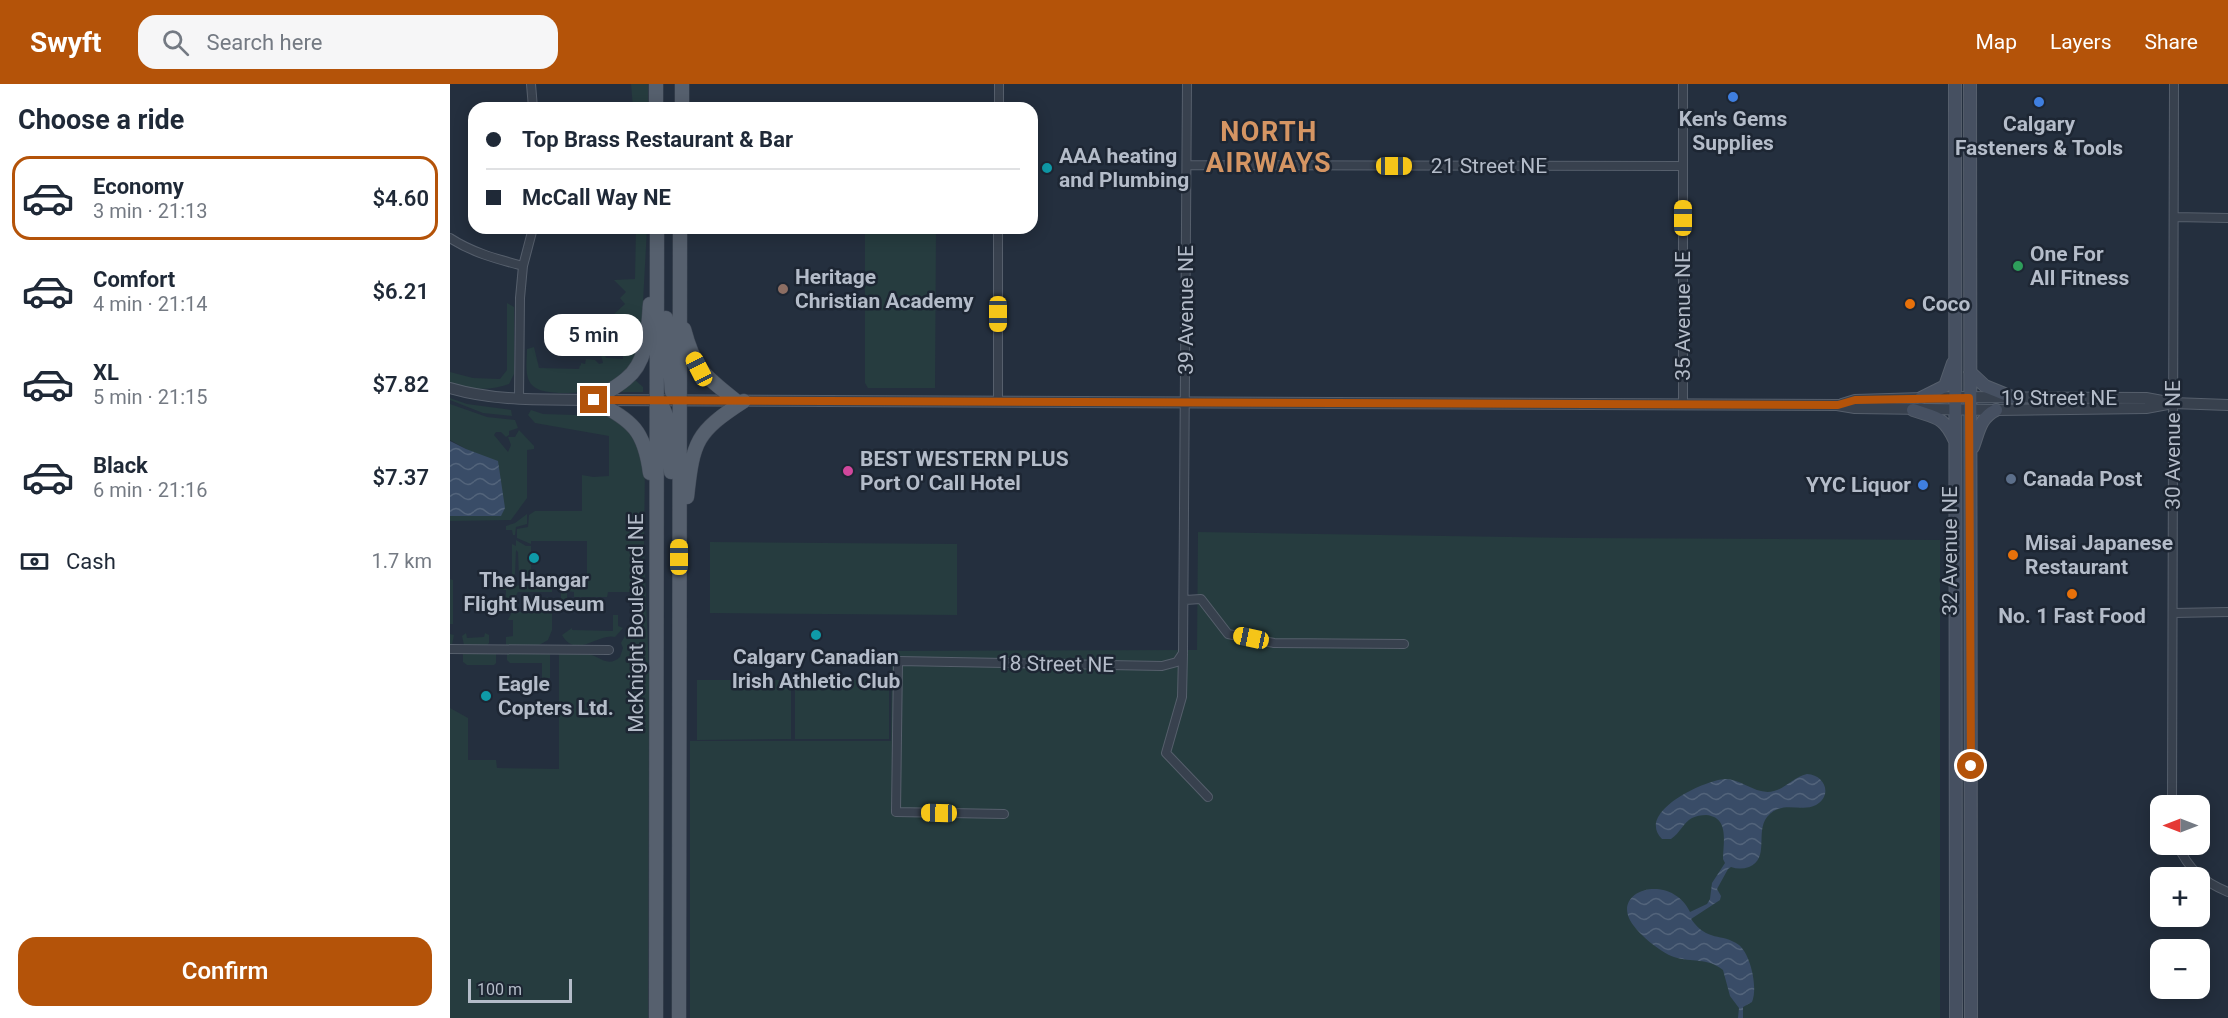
<!DOCTYPE html>
<html lang="en">
<head>
<meta charset="utf-8">
<style>
  body { margin:0; font-family:Roboto,sans-serif; background:#f6f6f7; color:#1f2937; height:100vh; display:flex; flex-direction:column; font-size:22px; white-space:nowrap }
  * { box-sizing:border-box; margin:0 }
  p { font-size:20px; color:#747a83 }
  .icon { flex:none; width:33px; height:33px; fill:none; stroke:currentColor; stroke-width:2; stroke-linecap:round; stroke-linejoin:round }
  .map { position:relative; flex:1; overflow:hidden }
  .drawer { display:flex; flex-direction:column; background:#fff; width:450px }
  .drawer>* { flex:none }
  .banner { position:absolute; left:18px; top:18px; width:570px; height:132px; border-radius:18px; box-shadow:0 3px 15px #0003; display:grid; align-content:center; height:132px; padding:0 18px; background:#fff }
  .needle { width:39px; rotate:270deg }
  .buttons { position:absolute; left:1700px; top:711px; display:grid; gap:12px }
  .buttons a { display:grid; place-items:center; width:60px; height:60px; border-radius:12px; background:#fff; box-shadow:0 3px 15px #0003; font-size:30px }
  .scale { position:absolute; left:18px; bottom:15px; width:104px; box-sizing:border-box; padding-left:6px; border:3px solid #b4bcc9; border-top:0; font-size:16px; line-height:21px; white-space:nowrap; color:#b4bcc9; -webkit-text-stroke:4px #1d2633; paint-order:stroke }
  .end { position:absolute; width:27px; height:27px; margin:-14px; border:8px solid #b45309; background:#fff; box-shadow:0 0 0 3px #fff }
  .from { border-radius:50% }
  .bubble { position:absolute; height:42px; border-radius:18px; background:#fff; box-shadow:0 3px 15px #0003; font-size:20px; font-weight:600; line-height:42px; text-align:center }
  .car { position:absolute; width:18px; height:36px; margin:-18px -9px; border-radius:8px; box-shadow:0 0 4px 2px #0007; background:linear-gradient(#f5c518 24%,#345 0 40%,#f5c518 0 76%,#345 0 86%,#f5c518 0) }
  .banner b { display:flex; align-items:center; gap:21px; height:57px; font-size:22px }
  .banner b+b { border-top:2px solid #e0e1e3 }
  .banner i { width:15px; height:15px; background:#1f2937 }
  ul { padding:0; list-style:none }
  li { display:flex; align-items:center; gap:18px; height:84px; margin:0 12px 9px; padding:0 6px; border:3px solid transparent; border-radius:18px }
  li div { flex:1 }
  li b { display:block; font-size:22px }
  li em { font-style:normal; font-weight:600 }
  li.selected { border-color:#b45309 }
  li>.icon { width:54px; height:54px; stroke-width:1.5 }
  h2 { padding:0 18px; font-size:27px; line-height:72px }
  .pay { display:flex; align-items:center; gap:15px; height:66px; padding:0 18px; font-size:22px }
  .pay p { margin-inline-start:auto }
  .action { display:flex; gap:12px; margin-top:auto; padding:12px 18px }
  .action a { flex:1; height:69px; border-radius:18px; background:#b45309; color:#fff; font-size:24px; font-weight:600; line-height:69px; text-align:center }
  header { display:flex; align-items:center; gap:36px; box-sizing:border-box; height:84px; padding:0 30px; background:#b45309; color:#fff }
  header strong { font-size:28px }
  nav { display:flex; gap:33px; margin-inline-start:auto; font-size:21px }
  .search { width:420px; height:54px; background:#f6f6f7; display:flex; align-items:center; gap:15px; box-sizing:border-box; padding:0 21px; border-radius:18px; color:#747a83; font-size:22px }
  main { display:flex; flex:1; min-height:0 }
  .map>svg:first-child { display:block }
  .green { fill:#263c3f }
  .water { fill:url(#water-waves) }
  .lines { fill:none; stroke-linecap:round; stroke-linejoin:round }
  .minor-casing { stroke:#565f6c; stroke-width:10 }
  .tertiary-casing { stroke:#565f6c; stroke-width:12 }
  .secondary-casing { stroke:#565f6c; stroke-width:14 }
  .primary-casing { stroke:#414a57; stroke-width:15 }
  .minor { stroke:#38414e; stroke-width:8 }
  .tertiary { stroke:#38414e; stroke-width:10 }
  .secondary { stroke:#465061; stroke-width:12 }
  .primary { stroke:#56606e; stroke-width:14 }
  .route { stroke:#b45309; stroke-width:8 }
  .shop-dot { fill:#3f7fe0; stroke:#1d2633; stroke-width:2 }
  .culture-dot { fill:#0f9aa8; stroke:#1d2633; stroke-width:2 }
  .leisure-dot { fill:#2e9e5b; stroke:#1d2633; stroke-width:2 }
  .education-dot { fill:#8d6e63; stroke:#1d2633; stroke-width:2 }
  .food-dot { fill:#e8710a; stroke:#1d2633; stroke-width:2 }
  .hotel-dot { fill:#d1479c; stroke:#1d2633; stroke-width:2 }
  .service-dot { fill:#5c6f8a; stroke:#1d2633; stroke-width:2 }
  .labels { text-anchor:middle; stroke-width:5; stroke-linejoin:round; paint-order:stroke }
  .poi-label { font-size:21px; font-weight:bold; fill:#b4bcc9; stroke:#1d2633; text-anchor:start }
  .street-label { font-size:21px; fill:#b4bcc9; stroke:#1d2633 }
  .district-label { font-size:27px; font-weight:bold; letter-spacing:1.5px; fill:#d59563; stroke:#1d2633 }
</style>
</head>
<body>
<header>
<strong>Swyft</strong>
<div class="search"><svg class="icon" aria-label="search" viewBox="0 0 24 24"><circle cx="10" cy="10" r="6"/><path d="M15 15l6 6"/></svg>Search here</div>
<nav><a>Map</a><a>Layers</a><a>Share</a></nav>
</header>
<main>
<section class="drawer">
<h2>Choose a ride</h2>
<ul>
<li class="selected"><svg class="icon" aria-label="car" viewBox="0 0 24 24"><path d="M5 17H2v-5l4-1 3-4h7l3 4 3 1v5h-3M9 17h6M6 11h13"/><circle cx="7" cy="17" r="2"/><circle cx="17" cy="17" r="2"/></svg><div><b>Economy</b><p>3 min · 21:13</p></div><em>$4.60</em></li>
<li><svg class="icon" aria-label="car" viewBox="0 0 24 24"><path d="M5 17H2v-5l4-1 3-4h7l3 4 3 1v5h-3M9 17h6M6 11h13"/><circle cx="7" cy="17" r="2"/><circle cx="17" cy="17" r="2"/></svg><div><b>Comfort</b><p>4 min · 21:14</p></div><em>$6.21</em></li>
<li><svg class="icon" aria-label="car" viewBox="0 0 24 24"><path d="M5 17H2v-5l4-1 3-4h7l3 4 3 1v5h-3M9 17h6M6 11h13"/><circle cx="7" cy="17" r="2"/><circle cx="17" cy="17" r="2"/></svg><div><b>XL</b><p>5 min · 21:15</p></div><em>$7.82</em></li>
<li><svg class="icon" aria-label="car" viewBox="0 0 24 24"><path d="M5 17H2v-5l4-1 3-4h7l3 4 3 1v5h-3M9 17h6M6 11h13"/><circle cx="7" cy="17" r="2"/><circle cx="17" cy="17" r="2"/></svg><div><b>Black</b><p>6 min · 21:16</p></div><em>$7.37</em></li>
</ul>
<div class="pay"><svg class="icon" aria-label="cash" viewBox="0 0 24 24"><path d="M3 7h18v10H3z"/><circle cx="12" cy="12" r="2"/></svg>Cash<p>1.7 km</p></div>
<div class="action"><a>Confirm</a></div>
</section>
<div class="map">
<svg width="1778" height="934" viewBox="0 0 1778 934">
  <defs>
    <pattern id="water-waves" width="16" height="10" patternUnits="userSpaceOnUse" patternTransform="scale(1.5)"><rect width="16" height="10" fill="#394c67"/><path d="M0 5q4-4 8 0t8 0" fill="none" stroke="#53647b"/></pattern>
  </defs>
  <rect width="100%" height="100%" fill="#242f3e"/>
  <path class="green" d="M181,0H198V24H183Z
    M186,144H197L191,255C189,265 186,277 180,285C174,293 157,302 149,305C134,309 92,313 82,301C74,293 77,276 77,265L84,263L89,284L129,285L130,281L131,282V279L135,280L136,275L145,276L149,280L153,279L151,271H155L156,274L173,275V261L178,260L180,242L174,241L172,244V238H163V231L175,220L170,214L176,208L164,196L185,195Z
    M415,144H486L485,304H418L415,299Z
    M57,219L64,223V290L59,300C41,307 21,306 0,299V288L23,294L50,295L57,286Z
    M184,295L193,303V308H171V305Z
    M0,314L17,320L61,326L62,332L33,329L0,316Z
    M0,320L37,333L65,336L68,344L59,347V351L56,353L51,348H46L44,351L58,368L61,361L58,353H65L69,346L84,362V365L77,366V414L61,436L0,437V432H51L16,365L0,356Z
    M81,326L93,330L157,332L170,337L182,348L195,379L194,463L199,590L198,934H0V624L18,634V676H46L47,684L109,685V570C117,570 126,569 134,569C148,570 157,585 170,573L173,564L171,559L177,548H186V514L181,513L180,508H158L157,513H124V508L117,507V515L111,517V492H137V457H81V460L67,454V445L78,443L79,431L85,427H132V391L143,393L159,392V352L85,339L78,331Z
    M77,430V440L66,443L65,451H63L62,446H56V442L65,439Z
    M748,448L1129,454L1490,456V934H240V657H441L442,567L747,566Z
    M66,456L76,462H81V492H105V495L69,493L68,468L66,466L65,490L62,492V460L66,462Z
    M260,458L507,460V531L260,529Z
    M0,495L3,496V540H0V550L4,551L2,561H0Z
    M49,501L102,502V508H68L60,522H56V506H49Z
    M97,513L102,515V546L98,556L89,561H56V553L63,552V536H58L62,528H96Z
    M163,531H168V542L173,544L165,553C149,548 126,576 112,551L122,544V546L163,547Z
    M16,549L17,554L34,553L35,549L39,551V559L37,561H14L12,552Z
    M100,569V594H92V579H60L57,576V570Z
    M13,570H46V579L44,581H17L13,578Z
    M247,596H341V655L247,656Z
    M345,596H439V655H345Z"/>
  <path class="water" d="M0,357L16,365L48,377L55,424L51,432H0Z
    M1357,690C1375,691 1383,711 1366,721C1351,729 1332,715 1317,733C1305,749 1320,774 1299,783C1293,785 1287,785 1281,783L1278,785L1267,805L1271,812L1270,816L1241,835C1258,859 1271,848 1289,861C1301,871 1308,904 1302,918L1293,923V934H1288L1289,924L1280,912L1273,886C1257,873 1242,879 1224,873C1211,869 1184,847 1179,834C1166,804 1222,790 1240,828L1257,820L1260,815L1262,799L1275,779L1273,775C1273,759 1280,733 1256,731C1251,731 1246,732 1242,734C1233,739 1230,749 1221,755H1212C1185,728 1255,696 1275,695C1292,695 1307,712 1324,707C1336,704 1344,693 1357,690Z"/>
  <g class="lines">
    <g class="minor-casing">
      <path id="minor" d="M81,0L83,24
        M1233,0V320
        M549,24V0
        M737,81L1233,82
        M1724,133L1778,134
        M0,154C23,169 47,175 73,182
        M69,314L70,214L73,182L83,144
        M548,318V144
        M735,516L751,515L778,550L824,559L954,560
        M1723,529L1778,528
        M0,565L159,566
        M733,570L732,613L716,669L758,713
        M1722,722L1724,0
        M554,730L446,728L448,577L712,582L727,578L733,569L737,0
        M1727,760C1739,786 1752,797 1778,808"/>
    </g>
    <g class="tertiary-casing">
      <path id="tertiary" d="M0,304C47,318 96,315 144,316L1387,321L1405,324L1546,326L1696,324L1723,319
        M1392,320L1405,316L1507,313L1696,314L1723,319L1778,321"/>
    </g>
    <g class="secondary-casing">
      <path id="secondary" d="M1505,0L1506,934
        M1520,0L1521,934
        M1520,288L1535,302L1562,313
        M1471,314L1495,302L1503,279
        M1463,326C1486,334 1494,332 1505,357
        M1523,363C1529,347 1530,334 1546,326"/>
    </g>
    <g class="primary-casing">
      <path id="primary" d="M206,0V24
        M232,24V0
        M216,234L222,308
        M234,245C245,286 253,290 285,316
        M212,321L217,334L221,388
        M200,389C194,344 182,338 144,316C155,309 167,303 176,295C198,278 198,245 200,220
        M237,413C243,357 246,348 294,317
        M206,934L207,144
        M229,934L230,144"/>
    </g>
    <use href="#minor" class="minor"/>
    <use href="#tertiary" class="tertiary"/>
    <use href="#secondary" class="secondary"/>
    <use href="#primary" class="primary"/>
  </g>
  <g class="lines">
    <path class="route" d="M144,316L1388,321L1405,316L1519,314L1521,682"/>
  </g>
  <g class="shop-dot">
    <circle cx="1283" cy="13" r="6"/>
    <circle cx="1589" cy="18" r="6"/>
    <circle cx="1473" cy="401" r="6"/>
  </g>
  <g class="culture-dot">
    <circle cx="597" cy="84" r="6"/>
    <circle cx="84" cy="474" r="6"/>
    <circle cx="366" cy="551" r="6"/>
    <circle cx="36" cy="612" r="6"/>
  </g>
  <circle class="leisure-dot" cx="1568" cy="182" r="6"/>
  <circle class="education-dot" cx="333" cy="205" r="6"/>
  <g class="food-dot">
    <circle cx="1460" cy="220" r="6"/>
    <circle cx="1563" cy="471" r="6"/>
    <circle cx="1622" cy="510" r="6"/>
  </g>
  <circle class="hotel-dot" cx="398" cy="387" r="6"/>
  <circle class="service-dot" cx="1561" cy="395" r="6"/>
  <g class="labels">
    <g class="poi-label">
      <text x="1283" y="42" text-anchor="middle">Ken's Gems<tspan x="1283" dy="24">Supplies</tspan></text>
      <text x="1589" y="47" text-anchor="middle">Calgary<tspan x="1589" dy="24">Fasteners &amp; Tools</tspan></text>
      <text x="609" y="79">AAA heating<tspan x="609" dy="24">and Plumbing</tspan></text>
      <text x="1580" y="177">One For<tspan x="1580" dy="24">All Fitness</tspan></text>
      <text x="345" y="200">Heritage<tspan x="345" dy="24">Christian Academy</tspan></text>
      <text x="1472" y="227">Coco</text>
      <text x="410" y="382">BEST WESTERN PLUS<tspan x="410" dy="24">Port O' Call Hotel</tspan></text>
      <text x="1573" y="402">Canada Post</text>
      <text x="1461" y="408" text-anchor="end">YYC Liquor</text>
      <text x="1575" y="466">Misai Japanese<tspan x="1575" dy="24">Restaurant</tspan></text>
      <text x="84" y="503" text-anchor="middle">The Hangar<tspan x="84" dy="24">Flight Museum</tspan></text>
      <text x="1622" y="539" text-anchor="middle">No. 1 Fast Food</text>
      <text x="366" y="580" text-anchor="middle">Calgary Canadian<tspan x="366" dy="24">Irish Athletic Club</tspan></text>
      <text x="48" y="607">Eagle<tspan x="48" dy="24">Copters Ltd.</tspan></text>
    </g>
    <g class="street-label">
      <text x="1039" y="89">21 Street NE</text>
      <text transform="translate(736 226) rotate(-90)" y="7">39 Avenue NE</text>
      <text transform="translate(1233 232) rotate(-90)" y="7">35 Avenue NE</text>
      <text x="1609" y="321">19 Street NE</text>
      <text transform="translate(1723 361) rotate(-90)" y="7">30 Avenue NE</text>
      <text transform="translate(1500 467) rotate(-90)" y="7">32 Avenue NE</text>
      <text transform="translate(186 539) rotate(-90)" y="7">McKnight Boulevard NE</text>
      <text transform="translate(606 580) rotate(1)" y="7">18 Street NE</text>
    </g>
    <g class="district-label">
      <text x="819" y="57">NORTH<tspan x="819" dy="31">AIRWAYS</tspan></text>
    </g>
  </g>
</svg>
<div class="buttons">
<a><svg class="needle" viewBox="-14 -14 28 28"><path d="M0-13l5 13h-10z" fill="#e53935"/><path d="M0 13l5-13h-10z" fill="#747a83"/></svg></a>
<a>+</a>
<a>−</a>
</div>
<div class="scale">100 m</div>
<i class="end from" style="left:1521px;top:682px"></i>
<i class="end" style="left:144px;top:316px"></i>
<div class="bubble" style="left:94px;top:230px;width:99px">5 min</div>
<i class="car" style="left:944px;top:82px;rotate:90deg"></i>
<i class="car" style="left:1233px;top:134px;rotate:0deg"></i>
<i class="car" style="left:548px;top:230px;rotate:180deg"></i>
<i class="car" style="left:249px;top:285px;rotate:333deg"></i>
<i class="car" style="left:229px;top:473px;rotate:0deg"></i>
<i class="car" style="left:801px;top:554px;rotate:282deg"></i>
<i class="car" style="left:489px;top:729px;rotate:271deg"></i>
<div class="banner">
<b><i class="from"></i>Top Brass Restaurant &amp; Bar</b>
<b><i></i>McCall Way NE</b>
</div>
</div>
</main>
</body>
</html>
